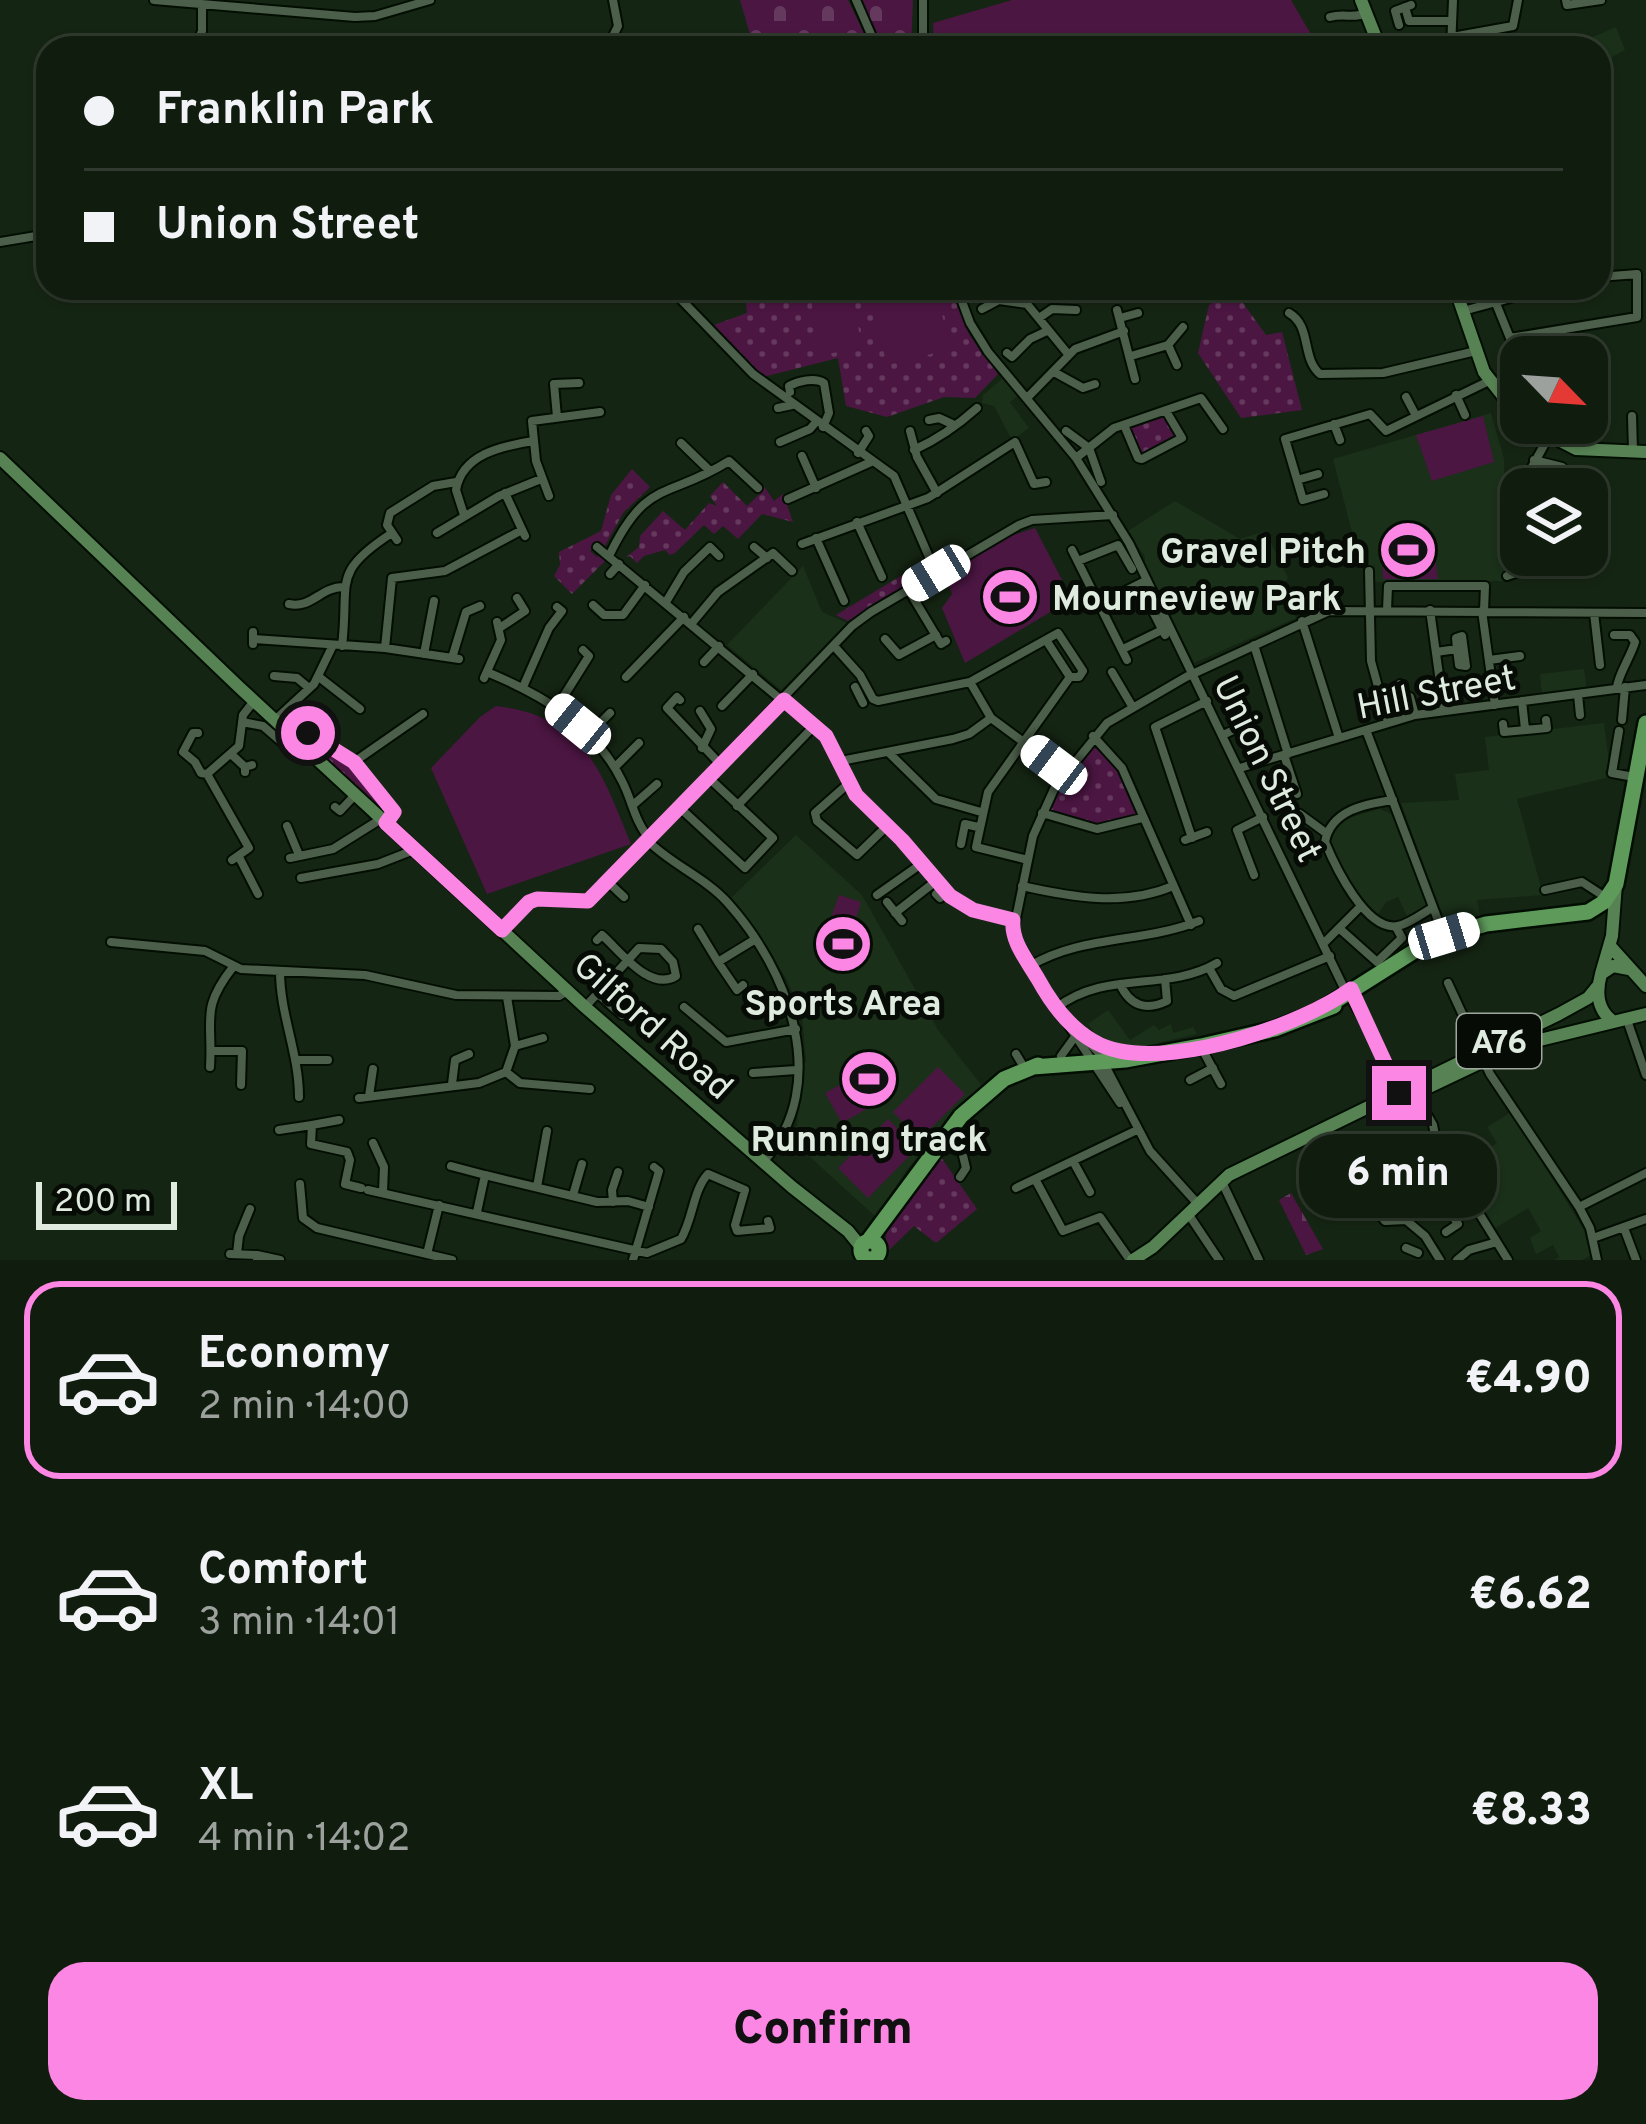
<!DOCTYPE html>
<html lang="en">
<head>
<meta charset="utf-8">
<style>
  body { margin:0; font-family:Overpass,sans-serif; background:#192517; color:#f1f3f6; height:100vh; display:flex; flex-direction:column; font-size:45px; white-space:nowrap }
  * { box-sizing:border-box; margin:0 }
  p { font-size:39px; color:#9ca19e }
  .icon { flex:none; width:66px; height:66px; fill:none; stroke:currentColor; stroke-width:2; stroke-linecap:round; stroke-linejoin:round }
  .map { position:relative; height:1260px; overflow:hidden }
  .details { display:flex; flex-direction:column; background:#101c0e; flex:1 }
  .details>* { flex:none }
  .guide { position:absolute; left:36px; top:36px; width:1575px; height:264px; border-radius:36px; box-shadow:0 3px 9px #0004,0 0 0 3px #303a2e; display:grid; align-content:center; height:264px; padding:0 48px; background:#101c0e }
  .needle { width:78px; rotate:115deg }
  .controls { position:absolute; left:1500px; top:336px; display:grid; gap:24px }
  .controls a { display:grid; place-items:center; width:108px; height:108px; border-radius:24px; background:#101c0e; box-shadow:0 3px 9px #0004,0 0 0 3px #303a2e; font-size:60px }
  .scale { position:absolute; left:36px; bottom:30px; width:141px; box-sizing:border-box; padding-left:12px; border:6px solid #e0ebdf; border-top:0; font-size:33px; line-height:42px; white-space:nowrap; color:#e0ebdf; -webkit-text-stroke:9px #060c05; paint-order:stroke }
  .end { position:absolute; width:54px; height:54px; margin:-27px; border:15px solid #fc86e4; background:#111; box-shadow:0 0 0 6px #111 }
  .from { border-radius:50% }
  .bubble { position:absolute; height:84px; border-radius:36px; background:#101c0e; box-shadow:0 3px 9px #0004,0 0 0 3px #303a2e; font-size:39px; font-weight:800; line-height:84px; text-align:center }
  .car { position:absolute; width:36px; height:72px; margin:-36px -18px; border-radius:15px; box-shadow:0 0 9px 3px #0007; background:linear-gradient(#fff 24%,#345 0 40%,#fff 0 76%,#345 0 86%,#fff 0) }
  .guide b { display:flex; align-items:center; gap:42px; height:114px; font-size:45px }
  .guide b+b { border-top:3px solid #303a2e }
  .guide i { width:30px; height:30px; background:#f1f3f6 }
  ul { padding:21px 0 0; list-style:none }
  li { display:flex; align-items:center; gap:36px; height:198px; margin:0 24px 18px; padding:0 24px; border:6px solid transparent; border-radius:36px }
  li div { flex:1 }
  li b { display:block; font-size:45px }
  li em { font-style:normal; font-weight:800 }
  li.current { border-color:#fc86e4 }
  li>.icon { width:108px; height:108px; stroke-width:1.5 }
  .button { display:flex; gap:24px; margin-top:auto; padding:24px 48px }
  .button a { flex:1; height:138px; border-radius:36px; background:#fc86e4; color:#111; font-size:48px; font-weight:800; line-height:138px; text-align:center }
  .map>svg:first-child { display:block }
  .built { fill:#1a3019 }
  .green { fill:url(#green-dots) }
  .cemetery { fill:url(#cemetery-stones) }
  .pitch { fill:#4b1642 }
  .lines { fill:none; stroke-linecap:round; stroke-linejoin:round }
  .minor-casing { stroke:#020e02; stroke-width:12 }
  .major-casing { stroke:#020e02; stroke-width:16 }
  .highway-casing { stroke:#020e02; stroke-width:20 }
  .minor { stroke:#4c5f4a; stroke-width:8 }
  .major { stroke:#578354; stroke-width:12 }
  .highway { stroke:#5e9b5b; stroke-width:15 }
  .route { stroke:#fc86e4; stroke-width:15 }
  .labels { text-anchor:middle; stroke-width:10; stroke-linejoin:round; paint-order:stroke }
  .shield { fill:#060c05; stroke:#9fa89e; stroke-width:3 }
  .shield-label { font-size:33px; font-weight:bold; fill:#e0ebdf }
  .poi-label { font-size:36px; font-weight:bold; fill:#e0ebdf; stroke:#060c05 }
  .street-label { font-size:36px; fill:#e0ebdf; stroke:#060c05 }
</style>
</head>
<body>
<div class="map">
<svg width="1646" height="1260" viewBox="0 0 1646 1260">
  <defs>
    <pattern id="green-dots" width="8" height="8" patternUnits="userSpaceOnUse" patternTransform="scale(3)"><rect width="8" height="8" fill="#4b1642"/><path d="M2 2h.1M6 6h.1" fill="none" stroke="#65385d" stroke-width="1.8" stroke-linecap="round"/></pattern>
    <pattern id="cemetery-stones" width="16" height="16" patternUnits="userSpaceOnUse" patternTransform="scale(3)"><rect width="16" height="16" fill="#4b1642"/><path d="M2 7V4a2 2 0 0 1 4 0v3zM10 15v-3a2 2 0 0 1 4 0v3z" fill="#65385d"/></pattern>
  </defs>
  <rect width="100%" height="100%" fill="#152513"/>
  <path class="built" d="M1616,27L1625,50L1610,58L1615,70L1599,77V48H1576L1574,45Z
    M1003,378L1019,395L1010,402L1029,428L1012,440L994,406L982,403L983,395Z
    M1491,413L1504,459L1505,581L1375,582V566L1361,567L1333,459Z
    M1175,501L1240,539L1265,531L1288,578L1284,583L1296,618L1194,663L1145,564V557L1128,531Z
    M803,566L822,612L849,624L781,690L727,645Z
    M1584,669L1587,691L1542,695L1540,674Z
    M1604,723L1610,770L1605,771L1606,778L1517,799L1543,895L1477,900L1480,916L1444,919L1401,803L1459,800L1455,774L1489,770L1485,737Z
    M1379,809L1395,815L1427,905L1407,916L1398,897L1386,902L1377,916L1363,905L1329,844L1333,831L1342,820Z
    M796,835L862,895L938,1030L983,1087L957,1109L906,1171L876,1217L789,1138L797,1125L800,1067L806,1062L802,1016L786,978L731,898Z
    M1108,1010L1130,1040L1154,1025L1159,1030L1171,1024L1173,1033L1193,1027L1197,1034L1135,1048L1114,1043L1096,1035L1088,1024Z
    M1511,1112L1589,1238L1593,1254L1582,1260H1554L1559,1257L1553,1245L1536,1254L1530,1238L1541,1231L1528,1208L1494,1229L1466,1181L1481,1173L1472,1159L1497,1143L1487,1127Z"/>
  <path class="green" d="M774,288H952L969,334L998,374L975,398L944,397L887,417L846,406L838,358L763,377L711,326L747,313L745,296Z
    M1233,289L1266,335L1282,332L1302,410L1241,418L1198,353L1209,305Z
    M1164,416L1179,435L1176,440L1140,455L1128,431L1131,426Z
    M632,469L650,487L623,513L605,546L594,545L590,551L597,557L601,553L608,558L572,594L554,576L560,565L559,552L601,531L611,495Z
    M723,482L747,506L760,494L761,482L774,501L783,494L793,522L762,514L738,539L723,526L714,534L704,525L675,553L670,555L665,550L644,556L637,563L630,556L626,557L639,547L640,536L663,511L685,530L709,503L717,506L710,496Z
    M924,562L927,572L848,621L836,615Z
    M286,714L304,728L305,737L309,735L352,764L388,815L288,725Z
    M1093,741C1117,762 1126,784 1137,813C1113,835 1072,824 1047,809L1057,789Z
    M938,1153L977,1209L936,1243L914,1226L887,1252C878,1217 918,1181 938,1153Z"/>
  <path class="cemetery" d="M740,0H848L871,48H754Z
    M860,0H913L911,48H882Z
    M1291,1193L1323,1249L1306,1255L1279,1200Z"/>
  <path class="pitch" d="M1012,0H1291L1319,48H934L933,23Z
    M851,288L862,348L821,355L809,289Z
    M935,288L951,349L887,365L868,289Z
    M1483,416L1494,462L1432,481L1416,435Z
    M1035,528L1072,599L965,663L942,608L952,594L944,575L1004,538Z
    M1381,537H1433L1438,579H1383Z
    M496,706C585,716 601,771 631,844L487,894L431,768L480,717Z
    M839,895L861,902L854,926L869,931L854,972L817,957Z
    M878,1064L895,1093L842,1123L825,1093Z
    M938,1067L965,1094L920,1139L893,1112Z
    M888,1119L917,1148L868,1198L838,1168Z"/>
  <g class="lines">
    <g class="minor-casing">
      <path id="minor" d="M154,0L355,17L375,16L430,0
        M856,0L877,48
        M923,0V48
        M1566,0L1567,5L1601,0
        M1405,7L1409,21H1451
        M1330,17C1344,13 1354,19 1367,13
        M1399,25L1395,11L1411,5
        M1452,37L1513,26L1518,0
        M195,48L202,31V5
        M607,48L618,26L613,0
        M1451,48L1453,0
        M0,242L48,234
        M670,288L753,374L894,476L936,573
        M957,288L970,323L988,352L1076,458L1129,543L1343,986L1361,1015
        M1495,301L1510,338L1637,317V274L1599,277
        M982,309L999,300L1027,304L1068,354
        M1117,310L1135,379
        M1463,311L1547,288
        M1289,313C1312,326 1301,358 1320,374L1383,373L1476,351
        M1039,318L1052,309L1076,310
        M1120,318L1138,313
        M1168,345L1177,365
        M1007,353L1012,357L1030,339L1047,331
        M1131,356L1168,345L1183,327
        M1054,372L1083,388L1095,384
        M1587,384H1592L1591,372
        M790,392L789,386C798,381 815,377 824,383L829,413L823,427
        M1456,395L1465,415
        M1406,397L1415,414
        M1027,398L1075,349L1124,331
        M778,408L792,405
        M1632,416L1633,451
        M557,417L554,384L579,383
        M929,420L939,418L952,424
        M1334,424L1340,440
        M1124,425L1138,458L1142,459L1182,438L1166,411
        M910,431L917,457L937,493
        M1066,431L1089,448L1101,482
        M780,442L810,429L816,422
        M681,443L710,471
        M914,450C938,439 958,425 977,408
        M858,453L869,436L866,431
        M802,456L816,488
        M1076,458L1114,428L1201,398L1223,429
        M1534,460L1562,467
        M1297,480L1318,474
        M1530,489L1532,467L1548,438
        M505,493L525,536
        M1324,494L1303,500L1285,439L1370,414L1386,431L1489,381
        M549,496L536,461L532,421L600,412
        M788,499L871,462
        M1587,512L1600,521L1605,543
        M464,515L456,490C462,454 502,446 533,441
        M857,522L882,577
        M437,533L499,496L541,479
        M816,538L844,601
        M397,540L387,525L390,513L433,486L456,482
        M802,544L928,498L1015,442L1034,484L1046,482
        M597,547L826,737L856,795L902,840L949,896L973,910L1013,920
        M754,547L767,558
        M1072,550L1127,660
        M609,556C647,477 667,500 729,461L758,488
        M1078,561L1118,545L1132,569
        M1369,571L1371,661L1388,723
        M610,574L619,564
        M1507,576L1527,569L1530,555
        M908,589L941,644L946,641
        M1146,598L1165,635
        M666,602L684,572L710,547L719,556
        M289,604C311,609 321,587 343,587
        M1099,604L1147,580
        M593,605L604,615H623L645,585
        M1387,610L1388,586H1485L1484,611
        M1430,610L1444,711
        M1482,611L1495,705
        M1594,613L1600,665
        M1302,621L1339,738
        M692,623L718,592L773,553L792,571
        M501,627L525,611L517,598
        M253,632V644
        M1614,635H1630L1635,642C1631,656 1617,677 1617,688
        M253,639L385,648L459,659
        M885,639L899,655L936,635
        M1046,640L1070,677
        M1254,645L1288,754
        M342,646C350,582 330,573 392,533
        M834,646L860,675L873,699L878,701L970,682L1058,633L1083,671L1079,677H1070
        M385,648L392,578L445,571L522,530
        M1123,649L1162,630
        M1436,652L1457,649L1456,638L1462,636L1466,666L1459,665L1457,649
        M424,654L434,601
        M452,658L466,612L480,606
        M1489,660L1520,656
        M704,662L719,646
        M487,672C542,695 594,724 622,781C632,800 635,823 650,839
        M1112,672L1132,706
        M274,676L297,678L309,688
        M319,677L360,709
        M626,677L684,617
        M484,678L501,640L497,622
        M970,682L991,718L1065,773
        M1400,684L1402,694L1410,697L1415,715
        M523,687L549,628L562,611L557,607
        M855,687L863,703
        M1578,695L1580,715
        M680,700L677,697L667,708L721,765
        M1522,701L1525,729
        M722,706L753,674
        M557,707L589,656L583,650
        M700,711L711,729L702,748
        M275,720L314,684L333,645
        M1622,720L1625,687
        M242,722L263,726L285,745
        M1503,724L1504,732L1547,728L1546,720
        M307,729L354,762L394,812L386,823
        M1366,730L1444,936
        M1619,731L1612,773L1634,777
        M198,733H193L183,752L195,762L201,773L207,774
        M589,734L610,713
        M1223,735L1248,723
        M1093,736L1122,768L1191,925
        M888,752L936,799L981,812
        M232,755L245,767
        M1284,755L1297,794
        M841,761L953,739L969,734L991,718
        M354,762L423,714
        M615,767L639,743
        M1240,768L1415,715L1646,685
        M245,772V767L252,765
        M849,783L815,813L817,821L857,855L887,826
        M1393,800C1365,804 1331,810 1325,842C1335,866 1366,932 1398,926C1409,924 1422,914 1432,908
        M633,805L657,784
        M737,806L814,726
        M335,807L340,811L355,795
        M680,808L745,868L773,838L709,778
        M1042,813L1097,829L1142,818
        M1300,814L1326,833
        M287,826L299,855
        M1192,838L1155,727L1207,701
        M1185,840L1207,832
        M648,841C672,865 706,878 728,903C789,971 832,1084 764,1161
        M961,844L965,824L978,827
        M239,857L258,894
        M290,858L333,849L381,819
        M232,860L249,848L207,774L239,746L243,715L254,701
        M1028,860L976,847L988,792L1070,677
        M1254,875L1237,830L1263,817
        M301,878L378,864L414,850
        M608,882L624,897
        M1022,886C1071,897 1124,907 1173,886
        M1545,890L1582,882L1602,895
        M936,894L940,898L947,893
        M877,895L921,864
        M887,902L902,921
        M895,913L936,881
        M698,929L718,962L754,940
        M1340,929L1377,962L1402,938L1396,927
        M503,930L529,901L537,899L588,901L852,626L871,612L1019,525L1032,520L1113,515
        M111,942L205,951L241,969L365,975L456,995L559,996L567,991
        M1324,943L1361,906
        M718,962L737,990L743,985
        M1030,966C1082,935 1143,943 1199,921
        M1209,968L1221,989L1234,996L1330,956
        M280,971C280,1015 299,1053 299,1097
        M1448,983L1490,1074L1579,1207L1590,1228L1597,1260
        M1120,984C1130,1006 1146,1011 1167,1001L1165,979
        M597,993L622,1015L632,1006
        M585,1007L629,959L639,948L661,949L673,962L676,976C650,992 621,952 602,935L597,940
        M684,1007L726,1042L796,1029
        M1056,1008C1107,969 1165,993 1217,963
        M1359,1010L1399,1094
        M1627,1020L1646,1075
        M1069,1026L1120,1103
        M1092,1039L1118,1051
        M515,1046L543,1038
        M1201,1047L1221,1084
        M211,1051H242L241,1085
        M1016,1054L1025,1069
        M1061,1056L1074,1038
        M298,1060H328
        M210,1067C213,1019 200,1009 233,967
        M506,1072L520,1083L590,1089
        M753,1073L796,1070
        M1190,1080L1213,1068
        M452,1084L455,1060L469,1054
        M1413,1090L1433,1125L1437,1145L1508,1260
        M369,1096L373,1069
        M359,1098L479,1083L506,1072L515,1046L507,997
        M312,1125L339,1120
        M279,1130L312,1125L311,1144L347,1152L350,1160L345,1184L361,1188
        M946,1136L961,1147L966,1168L960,1177
        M373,1143L384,1167L383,1192
        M1073,1161L1090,1192
        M451,1166L485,1175
        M1035,1179L1063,1231L1100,1217L1130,1260
        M1222,1182L1259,1260
        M300,1184L303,1218L317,1228L452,1260
        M537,1187L547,1131
        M1016,1188L1137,1130
        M368,1190L647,1253L681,1239C693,1219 693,1190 708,1174L745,1190L735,1225L737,1231L770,1228L768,1221
        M573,1195L582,1164
        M1364,1195L1385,1221L1406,1220L1425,1236L1440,1260
        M613,1202L612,1190L618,1172
        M1430,1202L1439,1196L1458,1224L1446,1232
        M1197,1203L1150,1151L1098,1052L1056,1008L1013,933L1033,836L1055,787L1107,723L1186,677L1329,611L1646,613
        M1579,1207L1646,1173
        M477,1212L485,1175L597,1202L628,1201L649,1207
        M1189,1215L1219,1260
        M1453,1216L1473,1203
        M1624,1228L1636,1260
        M1593,1238L1646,1219
        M1406,1248L1418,1253
        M230,1254L257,1255V1260
        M237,1254L239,1236L250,1209
        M427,1254L439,1205
        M257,1255L280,1260
        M633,1260L659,1171L654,1167
        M1457,1260L1469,1250L1497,1242"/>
    </g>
    <g class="major-casing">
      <path id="major" d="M1361,0L1380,48
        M1455,288L1484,372L1521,419
        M1526,423L1576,449L1646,452
        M0,458L239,687L585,1007L792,1187L848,1231L861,1247
        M1610,946L1646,986
        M1601,974L1612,936L1616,884
        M1614,1022C1597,1011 1596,992 1601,974L1613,966L1629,969
        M1395,1103L1515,1046L1646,1014
        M863,1260L869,1259
        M1133,1260L1153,1247L1229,1175L1559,1014L1588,998L1597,987"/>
    </g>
    <g class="highway-casing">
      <path id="highway" d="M1326,1007L1432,940L1486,924L1588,912L1604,902L1616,884L1646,723
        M1033,1067L1125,1060L1201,1046L1275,1029L1334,1006
        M869,1240L961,1116L1004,1079L1038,1065
        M861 1250a9 9 0 1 1 18 0a9 9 0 1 1-18 0Z"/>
    </g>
    <use href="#minor" class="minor"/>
    <use href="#major" class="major"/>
    <use href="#highway" class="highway"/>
  </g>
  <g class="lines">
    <path class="route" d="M308,733L354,762L394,812L386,823L502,930L529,902L537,899L588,901L784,700L826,736L856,795L902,840L950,896L973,910L1013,920C1011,942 1027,960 1038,979C1055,1010 1082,1044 1120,1051C1183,1064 1300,1026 1351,989L1399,1093"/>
  </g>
  <defs>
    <g id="stadium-disc" transform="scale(3)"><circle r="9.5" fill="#fc86e4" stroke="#060c05"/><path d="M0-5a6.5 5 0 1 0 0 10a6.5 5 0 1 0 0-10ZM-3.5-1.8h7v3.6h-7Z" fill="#111"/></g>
  </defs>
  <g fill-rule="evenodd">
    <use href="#stadium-disc" x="1408" y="550"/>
    <use href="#stadium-disc" x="1010" y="597"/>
    <use href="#stadium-disc" x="843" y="944"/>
    <use href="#stadium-disc" x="869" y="1079"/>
  </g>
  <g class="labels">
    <rect class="shield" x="1457" y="1014" width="84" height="54" rx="9"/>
    <g class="shield-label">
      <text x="1499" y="1053">A76</text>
    </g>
    <g class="poi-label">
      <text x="1366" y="563" text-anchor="end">Gravel Pitch</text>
      <text x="1052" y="610" text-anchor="start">Mourneview Park</text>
      <text x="843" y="1015">Sports Area</text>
      <text x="869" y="1151">Running track</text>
    </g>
    <g class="street-label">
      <text transform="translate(1436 691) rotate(-11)" y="13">Hill Street</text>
      <text transform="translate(1269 768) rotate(64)" y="13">Union Street</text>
      <text transform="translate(654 1025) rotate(42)" y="13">Gilford Road</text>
    </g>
  </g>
</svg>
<div class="controls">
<a><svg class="needle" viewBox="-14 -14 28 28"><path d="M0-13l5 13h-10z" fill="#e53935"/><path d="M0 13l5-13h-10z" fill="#9ca19e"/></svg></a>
<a><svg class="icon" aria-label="layers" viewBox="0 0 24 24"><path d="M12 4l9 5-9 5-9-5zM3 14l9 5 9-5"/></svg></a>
</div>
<div class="scale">200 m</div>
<i class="end from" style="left:308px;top:733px"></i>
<i class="end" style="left:1399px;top:1093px"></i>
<div class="bubble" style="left:1299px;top:1134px;width:198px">6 min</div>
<i class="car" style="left:936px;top:573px;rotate:239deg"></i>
<i class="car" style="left:578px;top:724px;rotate:309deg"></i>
<i class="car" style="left:1054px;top:765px;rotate:307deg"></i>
<i class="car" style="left:1444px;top:936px;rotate:73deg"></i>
<div class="guide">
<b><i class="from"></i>Franklin Park</b>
<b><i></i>Union Street</b>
</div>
</div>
<section class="details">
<ul>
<li class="current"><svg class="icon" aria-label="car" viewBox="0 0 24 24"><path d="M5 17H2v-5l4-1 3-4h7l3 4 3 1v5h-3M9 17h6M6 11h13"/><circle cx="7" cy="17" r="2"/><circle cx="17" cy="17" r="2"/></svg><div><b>Economy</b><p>2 min · 14:00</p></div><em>€4.90</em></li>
<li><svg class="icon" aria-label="car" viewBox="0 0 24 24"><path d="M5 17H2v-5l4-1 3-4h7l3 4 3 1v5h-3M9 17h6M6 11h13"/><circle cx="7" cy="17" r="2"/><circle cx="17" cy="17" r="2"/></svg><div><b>Comfort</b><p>3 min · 14:01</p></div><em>€6.62</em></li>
<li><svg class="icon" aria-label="car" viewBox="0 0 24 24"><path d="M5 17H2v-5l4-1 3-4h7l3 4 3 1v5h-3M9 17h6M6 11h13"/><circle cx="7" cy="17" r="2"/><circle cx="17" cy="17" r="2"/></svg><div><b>XL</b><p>4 min · 14:02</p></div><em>€8.33</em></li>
</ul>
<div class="button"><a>Confirm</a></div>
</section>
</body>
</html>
